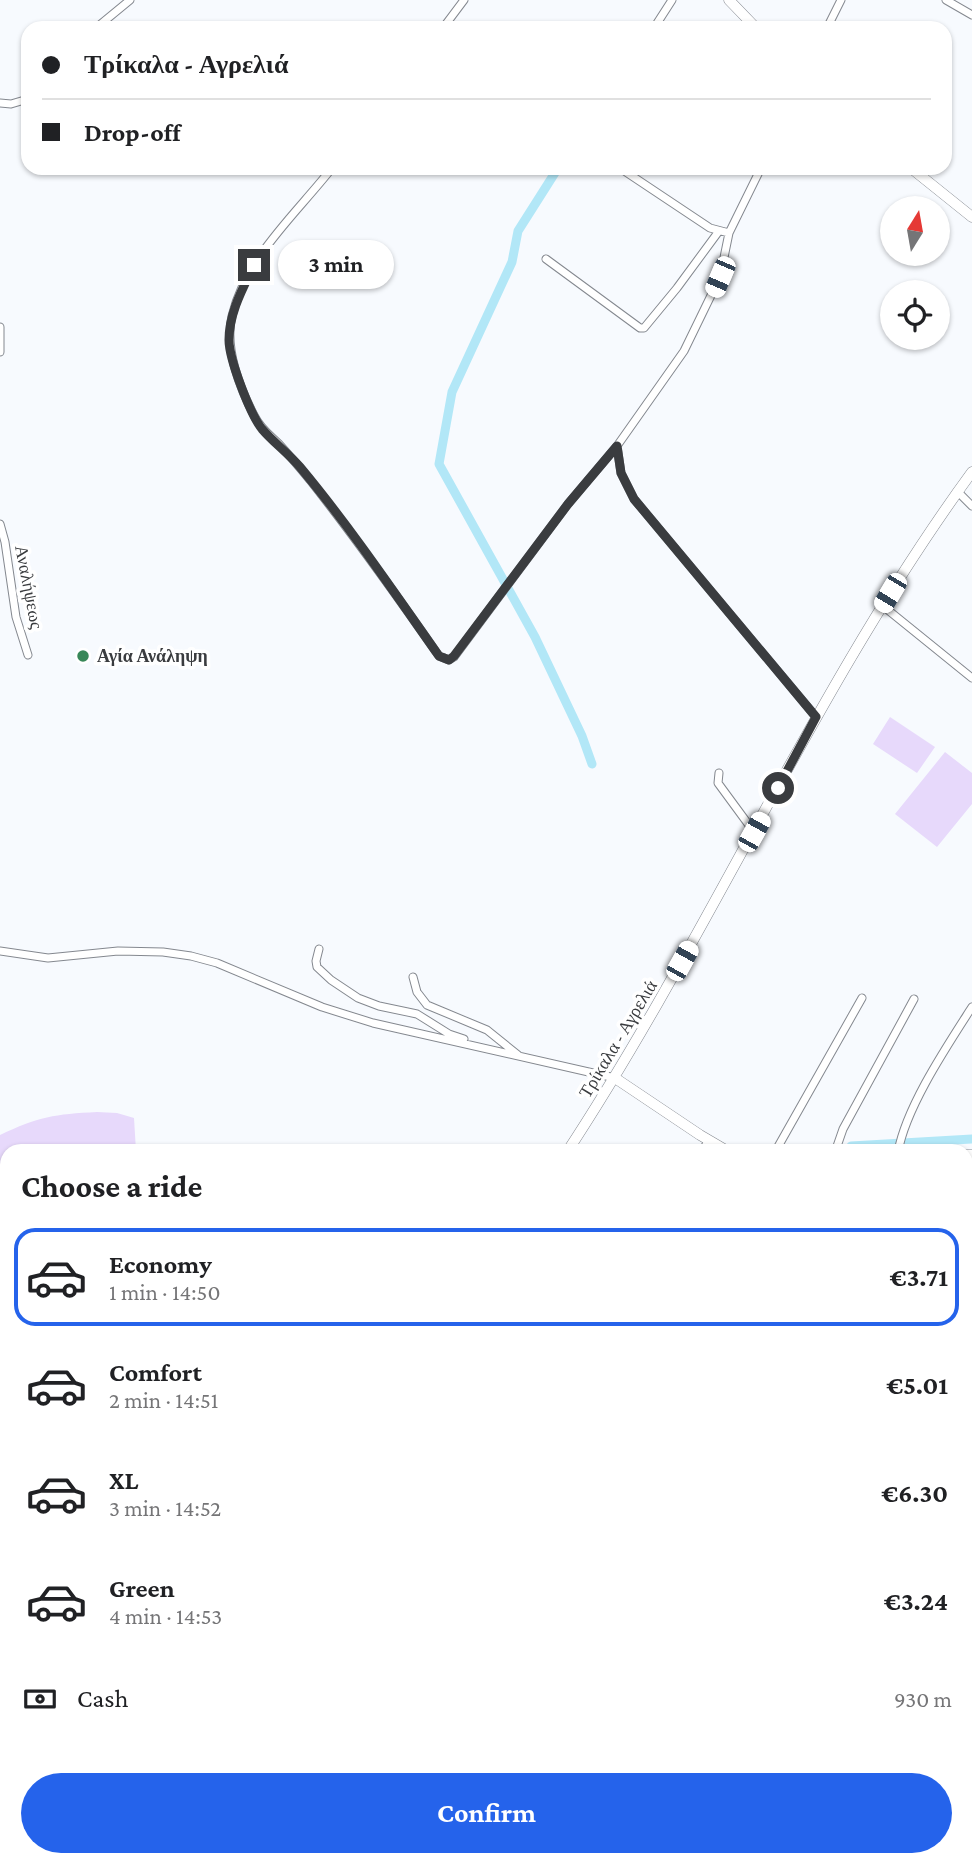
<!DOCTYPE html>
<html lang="en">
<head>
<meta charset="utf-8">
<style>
  body { margin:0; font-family:"Crimson Pro",serif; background:#f2f2f2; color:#202124; height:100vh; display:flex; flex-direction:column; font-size:26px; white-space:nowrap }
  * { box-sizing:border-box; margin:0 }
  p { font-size:23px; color:#757577 }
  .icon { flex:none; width:38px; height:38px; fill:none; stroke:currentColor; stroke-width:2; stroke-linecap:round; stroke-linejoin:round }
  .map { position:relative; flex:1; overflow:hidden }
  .side { position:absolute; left:0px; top:1144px; width:973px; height:723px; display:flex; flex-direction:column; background:#fff; border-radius:21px 21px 0 0; box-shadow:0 2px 5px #0004 }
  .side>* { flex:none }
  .guide { position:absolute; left:21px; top:21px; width:931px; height:154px; border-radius:21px; box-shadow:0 2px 5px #0004; display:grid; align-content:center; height:154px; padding:0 21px; background:#fff }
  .needle { width:46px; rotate:11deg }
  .fabs { position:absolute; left:880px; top:196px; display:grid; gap:14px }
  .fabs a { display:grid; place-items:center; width:70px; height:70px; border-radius:50%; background:#fff; box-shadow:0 2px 5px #0004; font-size:35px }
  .end { position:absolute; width:32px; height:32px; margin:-16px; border:9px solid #3a3c3f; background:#fff; box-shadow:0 0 0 4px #fff }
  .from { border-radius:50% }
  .bubble { position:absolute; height:49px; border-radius:24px; background:#fff; box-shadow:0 2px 5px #0004; font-size:23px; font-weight:700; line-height:49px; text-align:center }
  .car { position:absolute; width:21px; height:42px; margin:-21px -10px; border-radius:9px; box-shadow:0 0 5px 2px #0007; background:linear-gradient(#fff 24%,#345 0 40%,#fff 0 76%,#345 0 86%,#fff 0) }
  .guide b { display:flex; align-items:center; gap:24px; height:66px; font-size:26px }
  .guide b+b { border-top:2px solid #e0e0e0 }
  .guide i { width:18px; height:18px; background:#202124 }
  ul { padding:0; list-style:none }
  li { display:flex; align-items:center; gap:21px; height:98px; margin:0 14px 10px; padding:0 7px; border:4px solid transparent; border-radius:21px }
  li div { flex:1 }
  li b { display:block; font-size:26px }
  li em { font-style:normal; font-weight:700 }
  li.active { border-color:#2563eb }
  li>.icon { width:63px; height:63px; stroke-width:1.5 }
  h2 { padding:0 21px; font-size:32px; line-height:84px }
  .pay { display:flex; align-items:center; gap:18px; height:77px; padding:0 21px; font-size:26px }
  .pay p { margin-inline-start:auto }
  .action { display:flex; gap:14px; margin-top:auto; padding:14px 21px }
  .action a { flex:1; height:80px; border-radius:42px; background:#2563eb; color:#fff; font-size:28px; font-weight:700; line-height:80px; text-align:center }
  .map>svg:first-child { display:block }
  .green { fill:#e7d9fb }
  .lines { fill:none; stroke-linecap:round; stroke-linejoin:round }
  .canal { stroke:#b2e7f7; stroke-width:9 }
  .street-casing { stroke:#84888f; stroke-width:9 }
  .secondary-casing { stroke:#84888f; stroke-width:11 }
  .primary-casing { stroke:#84888f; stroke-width:12 }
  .street { stroke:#fff; stroke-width:7 }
  .secondary { stroke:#fff; stroke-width:10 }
  .primary { stroke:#fff; stroke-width:10 }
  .route { stroke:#3a3c3f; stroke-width:9 }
  .poi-dot { fill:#388758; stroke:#fff; stroke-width:2.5 }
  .labels { text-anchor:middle; stroke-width:7; stroke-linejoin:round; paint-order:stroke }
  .street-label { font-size:18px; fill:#3a3c3f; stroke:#fff }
  .poi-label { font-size:18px; font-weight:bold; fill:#3a3c3f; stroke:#fff; text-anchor:start }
</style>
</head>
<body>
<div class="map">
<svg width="972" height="1867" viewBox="0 0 972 1867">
  <rect width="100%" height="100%" fill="#f7fafe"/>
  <path class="green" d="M890,717L935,747L917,773L873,744Z
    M945,752L972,773V804L937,847L895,814Z
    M97,1112L117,1113L134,1118L136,1151L7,1152V1353L0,1350V1135C38,1117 55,1114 97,1112Z"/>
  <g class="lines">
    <path class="canal" d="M558,168L518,231L512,262L452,392L439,464L535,637L582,736L592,764
      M851,1146L972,1139"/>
    <g class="street-casing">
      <path id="street" d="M946,0L972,15
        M96,28L130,0
        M443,28L464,0
        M654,28L672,0
        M827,28L841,0
        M0,103L11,104L28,99
        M332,168C296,214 246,257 232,316C224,348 240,389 255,417C261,429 270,435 279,444C290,456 300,468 310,480C355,537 397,596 439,656L449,660L454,657L568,504L617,446L684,351L720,277L729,233L710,228L620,168
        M729,233L761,168
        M546,259L640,328H644L677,288L719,231
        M0,327V352
        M617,446L621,473L634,499L816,717
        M958,492L972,506
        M0,524L5,542L16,617L28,655
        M883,606L972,678
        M719,773L718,783L754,832
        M319,949L316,961L317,967L331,980L358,998L379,1006L417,1014L449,1034L464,1039
        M0,951L48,958L118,951L163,952L191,956L217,963L322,1007L373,1023L615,1078
        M413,977L417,992L427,1005L487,1030L518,1055
        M504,1149L518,1152
        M702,1152L708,1141
        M775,1152L862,998
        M835,1152L843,1129L914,999
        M898,1152C906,1107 947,1046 972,1007
        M966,1463L968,1465
        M0,1598L7,1613
        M966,1642L972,1643
        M0,1671L7,1675
        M0,1813L7,1803
        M71,1860L77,1865
        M371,1860L389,1867
        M661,1860L678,1867
        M220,1867L226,1860
        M480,1867L485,1860
        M617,1867L621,1860
        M690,1867L693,1860"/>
    </g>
    <g class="secondary-casing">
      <path id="secondary" d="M729,0L756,28
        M911,168L972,217
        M615,1078L700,1135L729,1152
        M567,1152C712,931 816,685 972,472
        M966,1155H972
        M0,1421L7,1414
        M0,1646L7,1643"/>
    </g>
    <g class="primary-casing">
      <path id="primary" d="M0,1374L7,1378
        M0,1390L7,1394
        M2,1435L7,1433
        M550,1860L552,1867"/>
    </g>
    <use href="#street" class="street"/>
    <use href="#secondary" class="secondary"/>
    <use href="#primary" class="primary"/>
  </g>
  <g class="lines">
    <path class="route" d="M254,265C243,288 229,313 229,340C229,359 250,414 262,429C273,442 288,453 300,467C350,527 394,592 439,656L449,660L454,656L568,504L617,446L621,473L634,499L816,717L778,788"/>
  </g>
  <circle class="poi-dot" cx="83" cy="656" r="7"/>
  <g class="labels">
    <g class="street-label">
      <text transform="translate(29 587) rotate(79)" y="6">Αναλήψεως</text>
      <text transform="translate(618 1039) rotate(-59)" y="6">Τρίκαλα - Αγρελιά</text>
    </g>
    <g class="poi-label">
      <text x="97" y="662">Αγία Ανάληψη</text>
    </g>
  </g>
</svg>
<div class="fabs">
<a><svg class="needle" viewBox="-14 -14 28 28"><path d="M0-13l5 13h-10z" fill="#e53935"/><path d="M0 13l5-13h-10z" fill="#757577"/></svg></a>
<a><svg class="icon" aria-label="locate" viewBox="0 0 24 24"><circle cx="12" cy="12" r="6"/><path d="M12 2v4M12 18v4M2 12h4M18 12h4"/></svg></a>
</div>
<i class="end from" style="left:778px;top:788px"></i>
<i class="end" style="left:254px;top:265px"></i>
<div class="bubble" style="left:278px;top:240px;width:116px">3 min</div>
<i class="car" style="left:720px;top:277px;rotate:203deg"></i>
<i class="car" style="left:890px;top:593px;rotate:211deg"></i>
<i class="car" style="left:754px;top:832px;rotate:29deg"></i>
<i class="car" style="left:682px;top:961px;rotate:29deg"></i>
<div class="guide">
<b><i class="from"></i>Τρίκαλα - Αγρελιά</b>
<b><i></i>Drop-off</b>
</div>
<section class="side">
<h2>Choose a ride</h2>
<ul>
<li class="active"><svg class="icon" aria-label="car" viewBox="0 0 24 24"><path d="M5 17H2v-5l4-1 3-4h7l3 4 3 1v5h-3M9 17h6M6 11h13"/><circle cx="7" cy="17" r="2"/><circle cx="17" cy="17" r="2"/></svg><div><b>Economy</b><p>1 min · 14:50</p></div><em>€3.71</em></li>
<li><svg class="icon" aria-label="car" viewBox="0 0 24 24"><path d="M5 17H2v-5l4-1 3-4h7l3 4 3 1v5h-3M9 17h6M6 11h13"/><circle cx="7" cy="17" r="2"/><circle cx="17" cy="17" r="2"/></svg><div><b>Comfort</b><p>2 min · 14:51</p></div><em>€5.01</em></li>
<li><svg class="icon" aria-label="car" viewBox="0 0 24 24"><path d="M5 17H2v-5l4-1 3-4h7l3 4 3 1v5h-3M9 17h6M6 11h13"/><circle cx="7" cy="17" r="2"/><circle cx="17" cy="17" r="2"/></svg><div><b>XL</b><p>3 min · 14:52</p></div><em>€6.30</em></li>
<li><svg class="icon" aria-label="car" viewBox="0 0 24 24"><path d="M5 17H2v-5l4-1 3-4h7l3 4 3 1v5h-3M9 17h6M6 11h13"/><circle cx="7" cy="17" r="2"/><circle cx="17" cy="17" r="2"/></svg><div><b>Green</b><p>4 min · 14:53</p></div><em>€3.24</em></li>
</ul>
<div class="pay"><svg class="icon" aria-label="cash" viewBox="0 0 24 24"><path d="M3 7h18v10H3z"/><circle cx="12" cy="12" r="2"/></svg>Cash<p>930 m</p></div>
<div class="action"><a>Confirm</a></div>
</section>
</div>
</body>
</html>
